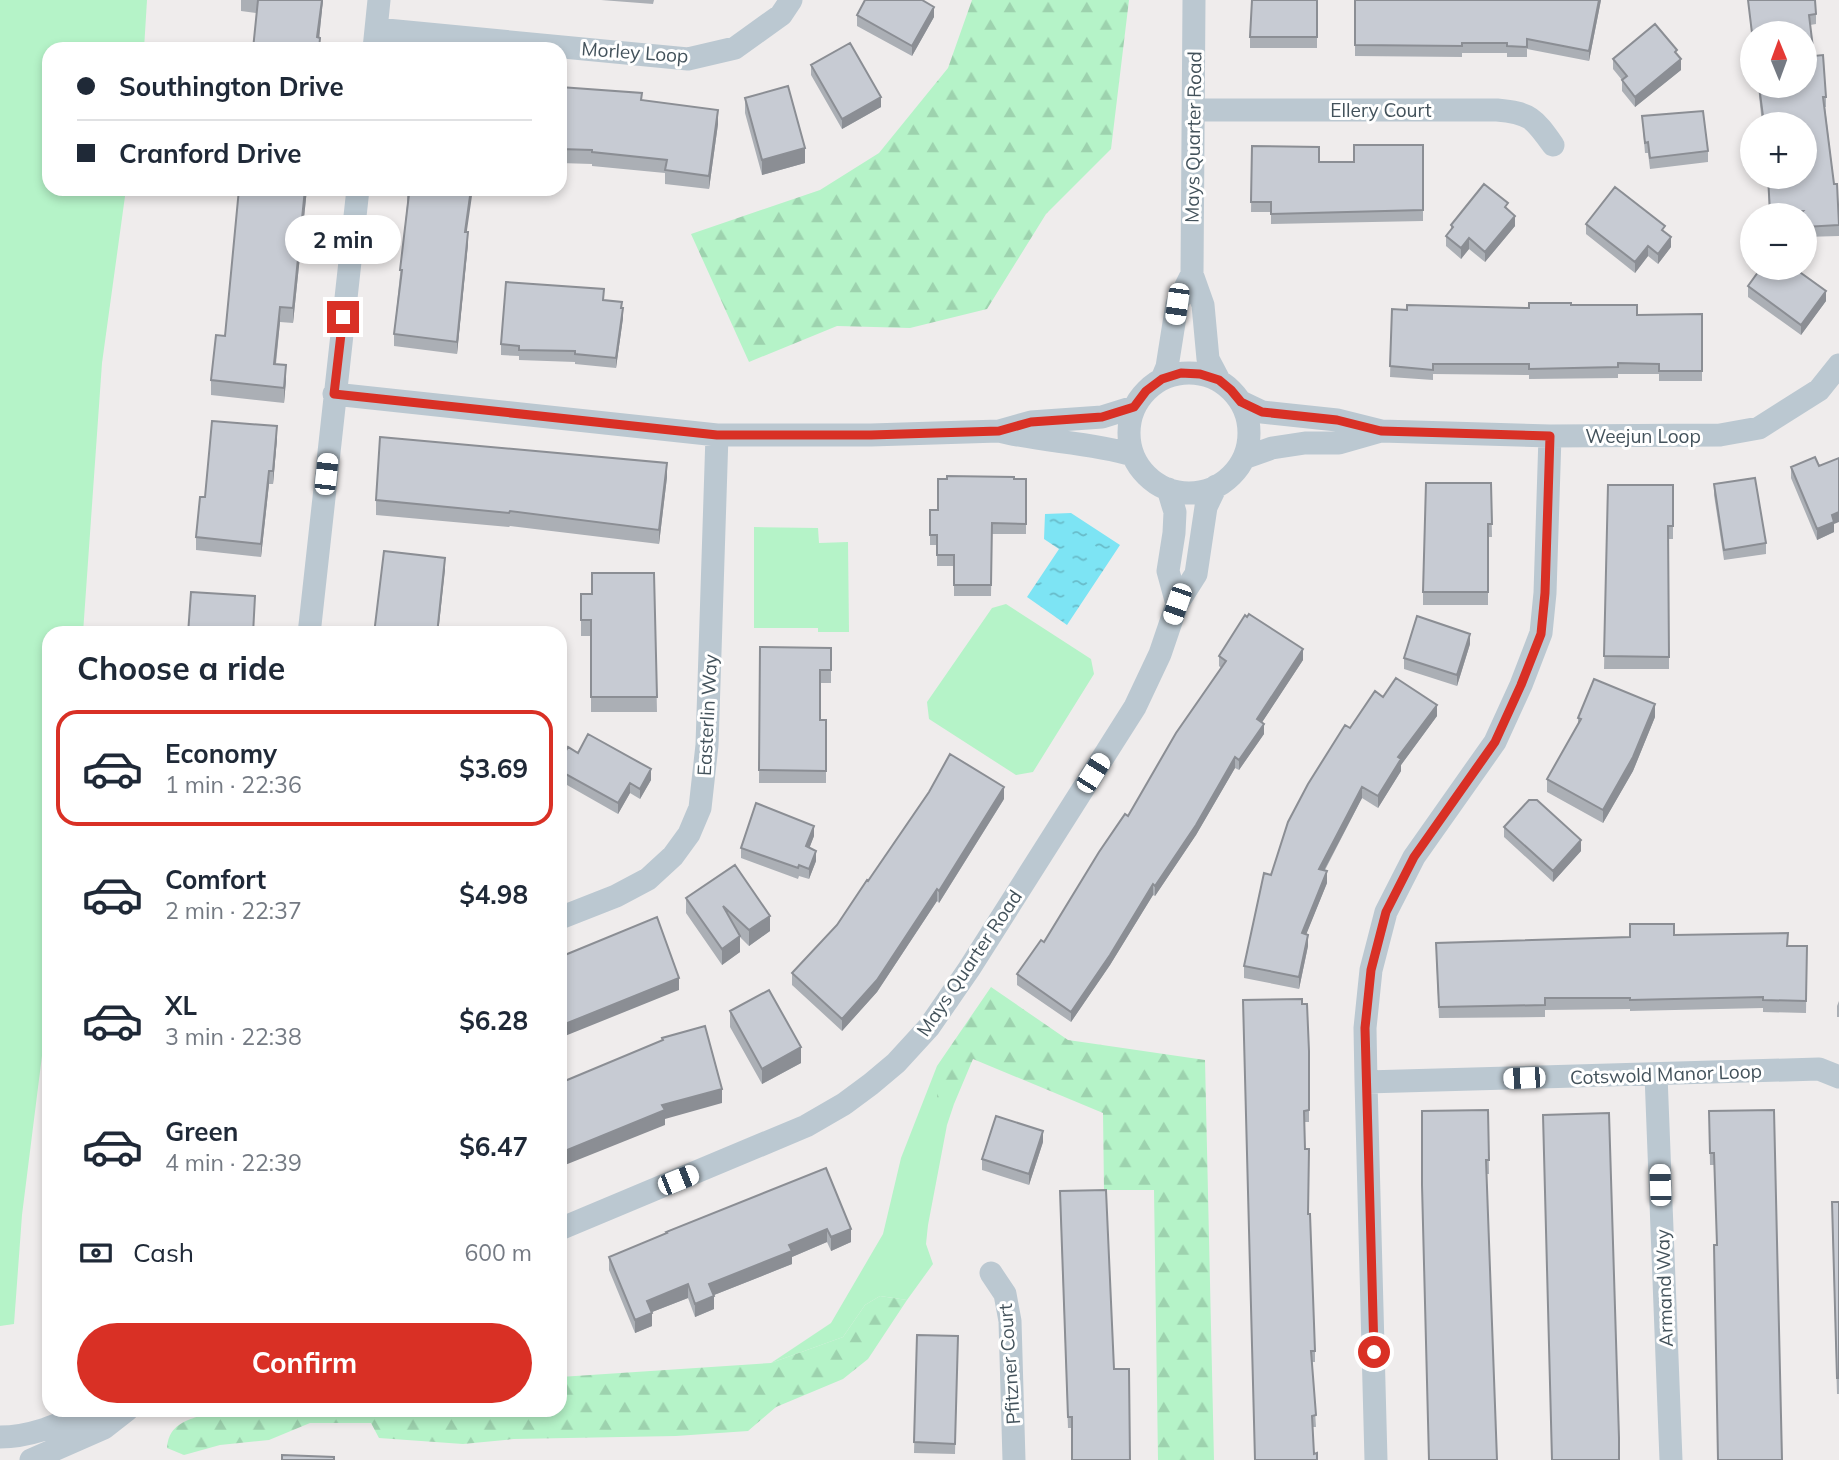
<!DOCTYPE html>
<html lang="en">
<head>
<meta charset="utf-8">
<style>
  body { margin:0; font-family:Mulish,sans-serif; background:#f6f6f7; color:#1f2937; height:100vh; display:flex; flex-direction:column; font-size:26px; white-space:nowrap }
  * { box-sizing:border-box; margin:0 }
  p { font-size:23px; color:#747a83 }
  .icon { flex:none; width:38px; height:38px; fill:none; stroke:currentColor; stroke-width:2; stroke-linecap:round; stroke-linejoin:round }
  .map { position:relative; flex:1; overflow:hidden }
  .sheet { position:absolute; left:42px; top:626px; width:525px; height:791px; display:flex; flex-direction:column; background:#fff; border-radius:21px; box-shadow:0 4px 10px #0003 }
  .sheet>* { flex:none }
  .hud { position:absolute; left:42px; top:42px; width:525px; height:154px; border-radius:21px; box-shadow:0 4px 10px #0003; display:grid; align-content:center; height:154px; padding:0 35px; background:#fff }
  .needle { width:46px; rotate:359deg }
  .buttons { position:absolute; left:1740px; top:21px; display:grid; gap:14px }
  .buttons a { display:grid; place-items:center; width:77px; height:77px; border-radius:50%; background:#fff; box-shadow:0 4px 10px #0003; font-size:35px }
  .end { position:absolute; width:32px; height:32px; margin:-16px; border:9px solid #d93025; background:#fff; box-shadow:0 0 0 4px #fff }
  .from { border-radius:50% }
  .bubble { position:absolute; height:49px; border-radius:24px; background:#fff; box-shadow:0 4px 10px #0003; font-size:23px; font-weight:700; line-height:49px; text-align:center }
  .car { position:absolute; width:21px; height:42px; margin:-21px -10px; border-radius:9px; box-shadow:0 0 5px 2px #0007; background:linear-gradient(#fff 24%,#345 0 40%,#fff 0 76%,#345 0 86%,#fff 0) }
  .hud b { display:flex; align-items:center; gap:24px; height:66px; font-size:26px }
  .hud b+b { border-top:2px solid #e0e1e3 }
  .hud i { width:18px; height:18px; background:#1f2937 }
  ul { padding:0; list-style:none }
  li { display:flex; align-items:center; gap:21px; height:116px; margin:0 14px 10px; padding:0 21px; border:4px solid transparent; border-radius:21px }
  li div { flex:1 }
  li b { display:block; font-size:26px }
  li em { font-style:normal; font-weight:700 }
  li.selected { border-color:#d93025 }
  li>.icon { width:63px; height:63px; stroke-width:1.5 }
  h2 { padding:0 35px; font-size:32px; line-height:84px }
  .pay { display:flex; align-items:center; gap:18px; height:77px; padding:0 35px; font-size:26px }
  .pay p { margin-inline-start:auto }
  .button { display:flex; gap:14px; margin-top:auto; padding:14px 35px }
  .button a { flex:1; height:80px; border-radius:42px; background:#d93025; color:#fff; font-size:28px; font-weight:700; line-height:80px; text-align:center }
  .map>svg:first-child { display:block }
  .green { fill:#b5f3c8 }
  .forest { fill:url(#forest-firs) }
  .water { fill:url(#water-ripples) }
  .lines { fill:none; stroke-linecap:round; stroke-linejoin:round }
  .street { stroke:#bbc8d1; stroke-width:23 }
  .wall { fill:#abafb5 }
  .shaded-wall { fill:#8b8e94 }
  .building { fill:#c7cbd3; stroke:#8b8e94; stroke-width:2 }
  .route { stroke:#d93025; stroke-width:9 }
  .labels { text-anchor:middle; stroke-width:6; stroke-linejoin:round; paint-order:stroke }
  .street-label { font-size:19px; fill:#43525b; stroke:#fff }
</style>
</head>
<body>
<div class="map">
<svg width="1839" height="1460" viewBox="0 0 1839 1460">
  <defs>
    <pattern id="forest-firs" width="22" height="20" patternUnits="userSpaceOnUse" patternTransform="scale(1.75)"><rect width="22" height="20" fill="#b5f3c8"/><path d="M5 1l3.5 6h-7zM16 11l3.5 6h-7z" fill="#9dd2ae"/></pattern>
    <pattern id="water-ripples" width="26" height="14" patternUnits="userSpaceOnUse" patternTransform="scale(1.75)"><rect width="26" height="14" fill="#7de4f4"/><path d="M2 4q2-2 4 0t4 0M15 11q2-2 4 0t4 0" fill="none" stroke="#68bbc9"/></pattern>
  </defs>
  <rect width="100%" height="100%" fill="#efecec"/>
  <path class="green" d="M0,0H147L144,49H49V189H126L102,363L83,633L49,634V1000L22,1215L14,1324L0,1326Z
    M754,527L818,528L819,543L848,542L849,632H818V628H754Z
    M1006,604L1091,659L1094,674L1033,772L1016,775L929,719L927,702L992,608Z
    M937,1066L942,1096L954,1104L947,1125L928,1225L926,1244L933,1264L907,1300L880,1296L865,1305L843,1337L771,1363L831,1323L883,1234L901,1158Z"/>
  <path class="forest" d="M972,0H1129L1111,149L1046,214L987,309L910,328L837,326L749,362L691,234L820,190L879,153L948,68Z
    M991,987L1068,1040L1205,1060L1214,1460H1158L1154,1190H1104L1103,1113L973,1059L954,1104L937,1103V1066Z
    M880,1296L907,1300L868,1359L843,1379L776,1407L748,1431L676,1436L514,1439L463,1444L379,1438L371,1423H310L269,1440L220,1445L184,1455L167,1448C169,1421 191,1420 213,1411L560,1410V1377L771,1363L843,1337L865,1305Z"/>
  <path class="water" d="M1071,513L1120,545L1067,625L1027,597L1059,549L1044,539L1045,514Z"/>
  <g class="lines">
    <path class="street" d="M376,29L688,59L735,48L781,15L791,0
      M374,49L379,0
      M1195,110H1497C1530,113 1534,118 1553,145
      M1192,274L1194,0
      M1129 433a60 60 0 1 1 120 0a60 60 0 1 1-120 0Z
      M1162,379L1167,367L1177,304L1192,274L1203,305L1208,359L1219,380
      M334,394L717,435H871L999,431
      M1241,402L1262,412L1337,420L1381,431L1339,443H1305L1272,448L1244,458
      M1381,431L1550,436L1720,435L1759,428L1819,390L1839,365
      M1133,455C1089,442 1043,442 999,431L1031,422L1102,417L1134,407
      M1168,489L1175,512L1174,533L1168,571L1177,604L1196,574L1206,507L1216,486
      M309,634L358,189
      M560,918L616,896L648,879L673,856L689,834L700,808L707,745L717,435
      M1656,1075L1671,1460
      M1366,1082L1819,1069L1839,1077
      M560,1229L806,1126L844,1104L871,1084L896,1063L929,1027L969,969L1135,707L1160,654L1177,604
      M991,1273L1005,1294L1010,1321L1014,1460
      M0,1437C34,1437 61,1423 91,1410
      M31,1460L104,1428L127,1410
      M1376,1460L1366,1082L1365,1028L1371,970L1386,912L1414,857L1495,742L1521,685L1541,633L1545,593L1550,436"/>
  </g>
  <path class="wall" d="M241,0H323L319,38L320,49L257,13L241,11Z
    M601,0H654L653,4Z
    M1317,0V48H1250V37Z
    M1355,0H1601L1589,61L1527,49V57H1507V53H1462V57L1355,56Z
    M1748,0L1816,14V24L1810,25L1814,56L1826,97V107H1825L1839,224V236L1804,237V215H1769L1768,178L1766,179V177H1804V124H1762L1758,86H1804V33H1752V38Z
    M857,15L934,17L912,56L857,26Z
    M1677,54L1681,70L1635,107L1622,91V80L1613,69V59Z
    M811,65L881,107L842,129L811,75Z
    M560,87L642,100L718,124L709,189L665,184V173L592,166V164L560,163Z
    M745,98L805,163L762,175L745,113Z
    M1642,116L1708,151V162L1650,169L1648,153H1645Z
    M1423,145V221L1271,224V212H1251L1252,146L1319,162H1354Z
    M239,189H307L293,323L280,322L276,364L286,380L284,403L211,395V380L225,336Z
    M407,189L467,232L468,244L457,354L394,346V334L407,205Z
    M1508,210L1515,226L1485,262L1469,249L1461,259L1446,246V236L1451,230V225Z
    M1586,224L1665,232L1671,247L1658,264L1648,256L1635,273L1586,234Z
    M1748,286L1826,301L1801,335L1748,297Z
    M604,300L622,308L623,318L616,368L575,364V362L519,360V356L501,355V344Z
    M1571,305L1637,315L1702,314V381H1659V374H1618V378L1529,379V375L1433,374V380L1390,377L1392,309L1529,308Z
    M277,439L273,484H269L261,557L196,550V537L205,497Z
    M1791,467L1834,524V532L1817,540L1791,478Z
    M667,477L659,544L510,526L509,527L376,515V500Z
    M1014,479H1026V534H992L991,596H954V566H937V545H930V510H938Z
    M1491,483L1492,537H1488V605H1423V592Z
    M1714,484L1766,543V554L1724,560L1714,495Z
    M1608,485H1673V539H1669V669H1604Z
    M654,573L657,712H591V636H581V594H592Z
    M1470,644L1457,686L1404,669V658Z
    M760,647L831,648V683H820V720H826V783H759Z
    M1219,656L1303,660L1262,722L1264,734L1239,770L1235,768L1196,835L1155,896L1153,895L1110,965L1071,1022L1017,985V974L1044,942L1128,816L1221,668L1219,666Z
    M1383,697L1437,716L1401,765V771L1378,808L1362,798L1325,870L1327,883L1306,934L1308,946L1299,989L1244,978V966L1271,875L1350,728Z
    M1655,717L1633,771L1603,823L1547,792V779L1578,725V718Z
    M578,753L651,780L640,799L630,793L618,814L560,781V761Z
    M1004,799L939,903L937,901L877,992L842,1031L792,985V973L837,925L868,881Z
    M1504,827L1581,851L1553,882L1504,837Z
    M814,836L809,848L816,861L809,879L799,876L798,879L741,858V848Z
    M686,898L770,916V931L749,946L740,937V952L722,965L686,913Z
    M1674,935L1788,946H1807L1806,1013L1763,1012V1008L1630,1011V1009L1545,1010V1017L1439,1018L1436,954Z
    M1839,1001V1017H1837V1006Z
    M730,1011L801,1063L762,1084L730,1027Z
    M1309,1051V1122H1304L1308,1214L1315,1351V1362H1312L1316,1427H1313L1254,1460Z
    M1488,1110L1489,1174H1487L1428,1460Z
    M1709,1111L1782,1460L1717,1245L1714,1165H1710Z
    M1043,1142L1029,1185L982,1170V1159Z
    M826,1168L851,1242L831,1251L827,1242L792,1257V1264L714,1295V1309L695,1317L688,1298L652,1312V1326L635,1333L609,1270V1257L666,1234V1232Z
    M1839,1202V1394H1837L1832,1217Z
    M1060,1203L1114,1369L1072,1428H1068Z
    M917,1335L958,1336L955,1454L914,1453Z"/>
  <path class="shaded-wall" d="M322,0H323L318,49L317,37Z
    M1599,0H1601L1589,61V51Z
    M934,7V17L912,56V46Z
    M1681,59V70L1635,107V97Z
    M881,97V107L842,129V119Z
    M718,110V124L709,189V176Z
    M805,148V163L762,175V160Z
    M305,189H307L293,323V308Z
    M471,189H473L465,244V232Z
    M1515,216V226L1485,262V252Z
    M468,232V244L457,354V342Z
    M1671,237V247L1658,264V254Z
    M1469,238V249L1461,259V248Z
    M1648,246V256L1635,273V262Z
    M1826,291V301L1801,335V325Z
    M280,307V322L274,378V364Z
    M623,308V318L616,368V358Z
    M286,365V380L284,403V388Z
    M277,426V439L273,484V471Z
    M667,463V477L659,544V530Z
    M269,471V484L261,557V544Z
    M1839,512V522L1834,524V532L1817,540V529L1832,515Z
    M445,558V570L438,634H437Z
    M1470,634V644L1457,686V675Z
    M1303,649V660L1257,730V719Z
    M1655,704V717L1633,771L1603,823V810Z
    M1437,705V716L1401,765V771L1378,808V796L1398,757Z
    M1264,724V734L1239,770V760Z
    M1235,757V768L1196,835L1155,896V886Z
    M651,769V780L640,799V789Z
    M630,783V793L618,814V803Z
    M1004,787V799L939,903V891Z
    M1362,787V798L1319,880V869Z
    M814,826V836L806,857V846Z
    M1581,840V851L1553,882V871Z
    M816,851V861L809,879V869Z
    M1327,871V883L1302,945V933Z
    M1153,884V895L1110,965L1071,1022V1012Z
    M937,889V901L877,992L842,1031V1019Z
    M770,916V931L749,946V930Z
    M1308,935V946L1299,989V977Z
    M740,936V952L722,965V949Z
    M679,978V990L560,1038V1026Z
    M801,1047V1063L762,1084V1069Z
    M722,1089V1103L665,1119V1125L560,1167V1153L662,1105Z
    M1043,1131V1142L1029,1185V1174Z
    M827,1229V1242L792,1257V1264L709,1297V1284L789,1245Z
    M851,1229V1242L831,1251V1237Z
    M688,1284V1298L647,1314V1301Z
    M714,1296V1309L695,1317V1304Z
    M652,1313V1326L635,1333V1320Z"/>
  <path class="building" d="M258,0H322L317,37L320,38L319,49H253Z
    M865,0H922L934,7L912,46L857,15Z
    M1252,0H1317V37H1250Z
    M1355,0H1599L1589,51L1527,39V47L1507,46V43H1462V46L1355,45Z
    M1748,0H1815L1816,14L1809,15L1814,56L1823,55L1826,97H1823L1834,184H1837L1839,225L1804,227V215H1799L1803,211L1770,212L1768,177H1804V124H1764L1759,86H1804V33H1752Z
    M1655,24L1677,50L1675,52L1681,59L1635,97L1622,80L1627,76L1613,59Z
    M850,43L881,97L842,119L811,65Z
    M788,86L805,148L762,160L745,98Z
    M560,87L642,93L641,100L718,110L709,176L665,170L667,160L592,152V150L560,149Z
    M1703,111L1708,151L1650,158L1648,142L1645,143L1642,116Z
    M1354,145H1423V210L1271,214V202H1251L1252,146L1319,147V162H1354Z
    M1484,184L1508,203L1505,207L1515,216L1485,252L1469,238L1461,248L1446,236L1453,227L1451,225Z
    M1615,187L1665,226L1662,230L1671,237L1658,254L1648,246L1635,262L1586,224Z
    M239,189H305L293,308L280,307L274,364L286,365L284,388L211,380L216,335L225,336Z
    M407,189H471L465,232H468L457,342L394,334L402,270H400L409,194L407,193Z
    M1761,268H1794L1826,291L1801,325L1748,286Z
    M506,282L604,289L603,300L622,302L621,308H623L616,358L575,354V351L519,350V346L501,344Z
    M1529,303H1571V305H1637V315L1702,314V371H1659V364L1618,363V367L1529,369V364H1433V370L1390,366L1392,309L1407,310V305L1529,308Z
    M212,421L277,426L273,471H269L261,544L196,537L200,497H205Z
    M380,437L667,463L659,530L510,511L509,513L376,500Z
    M1815,457L1819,466L1839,458V512L1832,515L1834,522L1817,529L1791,467Z
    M947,476L1014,477V479H1026V524L992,523L991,585H954V555H937V535H930V510H938V479H947Z
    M1755,478L1766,543L1724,550L1714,484Z
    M1426,483H1491L1492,524H1488V592H1423Z
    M1608,485H1673V526H1668L1669,657L1604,656Z
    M384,551L445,558L437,634H374Z
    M592,573H654L657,697H591V620H581V594H592Z
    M191,592L255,596L253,634H188Z
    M1249,614L1303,649L1257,719L1264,724L1239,760L1235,757L1196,825L1155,886L1153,884L1110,955L1071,1012L1017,974L1041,940L1044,942L1099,852L1125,814L1128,816L1176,733L1226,661L1219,656L1245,615L1247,617Z
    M1417,616L1470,634L1457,675L1404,658Z
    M760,647L831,648V670H820V720H826V771L759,770Z
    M1396,678L1437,705L1398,757L1401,759L1378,796L1362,787L1319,869L1327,871L1302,933L1308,935L1299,977L1244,966L1264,873L1271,875L1288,822L1308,784L1345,725L1350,728L1375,691L1383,697Z
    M1594,679L1655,704L1633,757L1603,810L1547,779L1581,719L1578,718Z
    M588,734L651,769L640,789L630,783L618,803L560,771V761L568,747L578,753Z
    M950,754L1004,787L939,891L937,889L877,980L842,1019L792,973L837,925L867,880L868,881L929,792Z
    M1529,800H1537L1581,840L1553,871L1504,827Z
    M756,803L814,826L806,846L816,851L809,869L799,865L798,868L741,848Z
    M735,865L770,916L749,930L723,906L740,936L722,949L686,898Z
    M657,917L679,978L560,1026V957Z
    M1630,924H1674V935L1788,933L1787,946H1807L1806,1001L1763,1000V997L1630,1000V998H1545V1005L1439,1007L1436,943L1630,937Z
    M769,990L801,1047L762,1069L730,1011Z
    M1302,999V1004H1307L1309,1051V1110L1304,1111L1305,1149H1309L1308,1214H1310L1315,1351H1311L1316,1415L1312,1416L1314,1454L1317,1453V1460H1255L1243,1000Z
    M705,1026L722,1089L662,1105L665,1110L560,1153V1083L663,1040L662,1038Z
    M1488,1110L1489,1160H1486L1497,1460H1429L1422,1185V1111Z
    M1774,1110L1782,1460H1718L1714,1245H1717L1714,1153H1710L1709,1111Z
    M1609,1113L1619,1438V1460H1552L1543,1115Z
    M996,1116L1043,1131L1029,1174L982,1159Z
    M826,1168L851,1229L831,1237L827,1229L789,1245L792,1251L709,1284L714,1296L695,1304L688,1284L647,1301L652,1313L635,1320L609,1257L667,1233L666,1232Z
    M1106,1190L1114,1369H1129L1130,1460H1072V1417H1068L1060,1191Z
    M1832,1202H1839V1378H1837Z
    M917,1335L958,1336L955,1444L914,1442Z
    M282,1455L334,1457V1460H282Z"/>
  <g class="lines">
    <path class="route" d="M343,317L334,394L717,435H871L999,431L1031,422L1102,417L1134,407L1146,391L1162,379L1181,373L1200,374L1219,380L1231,390L1241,402L1262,412L1337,420L1381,431L1550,436L1545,593L1541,634L1521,685L1495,742L1414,857L1386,912L1371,970L1365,1028L1374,1352"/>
  </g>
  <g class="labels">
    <g class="street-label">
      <text transform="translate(635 52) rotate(4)" y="7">Morley Loop</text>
      <text x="1381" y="117">Ellery Court</text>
      <text transform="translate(1193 137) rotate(-89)" y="7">Mays Quarter Road</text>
      <text x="1643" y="443">Weejun Loop</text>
      <text transform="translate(707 715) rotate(-87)" y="7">Easterlin Way</text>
      <text transform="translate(969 963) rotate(-56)" y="7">Mays Quarter Road</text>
      <text transform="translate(1666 1074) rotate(-2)" y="7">Cotswold Manor Loop</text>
      <text transform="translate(1664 1288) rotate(-92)" y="7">Armand Way</text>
      <text transform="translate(1009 1364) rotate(-94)" y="7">Pfitzner Court</text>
    </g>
  </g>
</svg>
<div class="buttons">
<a><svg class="needle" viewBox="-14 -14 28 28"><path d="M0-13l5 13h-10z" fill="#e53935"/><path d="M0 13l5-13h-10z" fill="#747a83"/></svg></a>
<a>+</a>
<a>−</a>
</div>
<i class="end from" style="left:1374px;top:1352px"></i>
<i class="end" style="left:343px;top:317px"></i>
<div class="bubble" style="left:285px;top:215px;width:116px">2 min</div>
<i class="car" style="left:1177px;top:304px;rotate:188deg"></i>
<i class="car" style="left:326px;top:474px;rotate:6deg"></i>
<i class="car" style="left:1177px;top:604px;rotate:199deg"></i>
<i class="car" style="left:1093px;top:773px;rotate:32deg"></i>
<i class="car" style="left:1524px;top:1078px;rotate:268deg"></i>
<i class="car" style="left:678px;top:1180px;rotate:68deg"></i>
<i class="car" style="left:1660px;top:1185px;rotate:358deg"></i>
<div class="hud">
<b><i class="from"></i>Southington Drive</b>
<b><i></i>Cranford Drive</b>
</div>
<section class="sheet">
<h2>Choose a ride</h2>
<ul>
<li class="selected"><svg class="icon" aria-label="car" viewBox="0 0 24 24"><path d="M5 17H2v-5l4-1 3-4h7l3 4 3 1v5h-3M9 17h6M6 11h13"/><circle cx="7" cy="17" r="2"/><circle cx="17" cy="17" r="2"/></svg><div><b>Economy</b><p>1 min · 22:36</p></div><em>$3.69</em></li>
<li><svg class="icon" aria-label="car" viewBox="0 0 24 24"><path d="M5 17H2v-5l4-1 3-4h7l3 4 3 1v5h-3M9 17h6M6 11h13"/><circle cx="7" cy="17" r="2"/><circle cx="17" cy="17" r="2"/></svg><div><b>Comfort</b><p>2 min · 22:37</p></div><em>$4.98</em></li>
<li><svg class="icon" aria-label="car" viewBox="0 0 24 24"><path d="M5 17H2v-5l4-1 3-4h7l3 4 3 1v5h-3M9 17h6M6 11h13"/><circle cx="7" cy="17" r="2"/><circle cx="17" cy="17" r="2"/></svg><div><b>XL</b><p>3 min · 22:38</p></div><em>$6.28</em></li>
<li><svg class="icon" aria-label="car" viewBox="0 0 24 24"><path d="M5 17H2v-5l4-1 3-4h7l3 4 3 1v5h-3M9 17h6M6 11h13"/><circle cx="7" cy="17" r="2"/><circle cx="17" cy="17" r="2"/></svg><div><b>Green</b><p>4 min · 22:39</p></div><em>$6.47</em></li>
</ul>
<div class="pay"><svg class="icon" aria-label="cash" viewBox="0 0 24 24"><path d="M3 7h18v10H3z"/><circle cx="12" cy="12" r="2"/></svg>Cash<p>600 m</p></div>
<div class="button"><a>Confirm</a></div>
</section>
</div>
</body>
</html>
